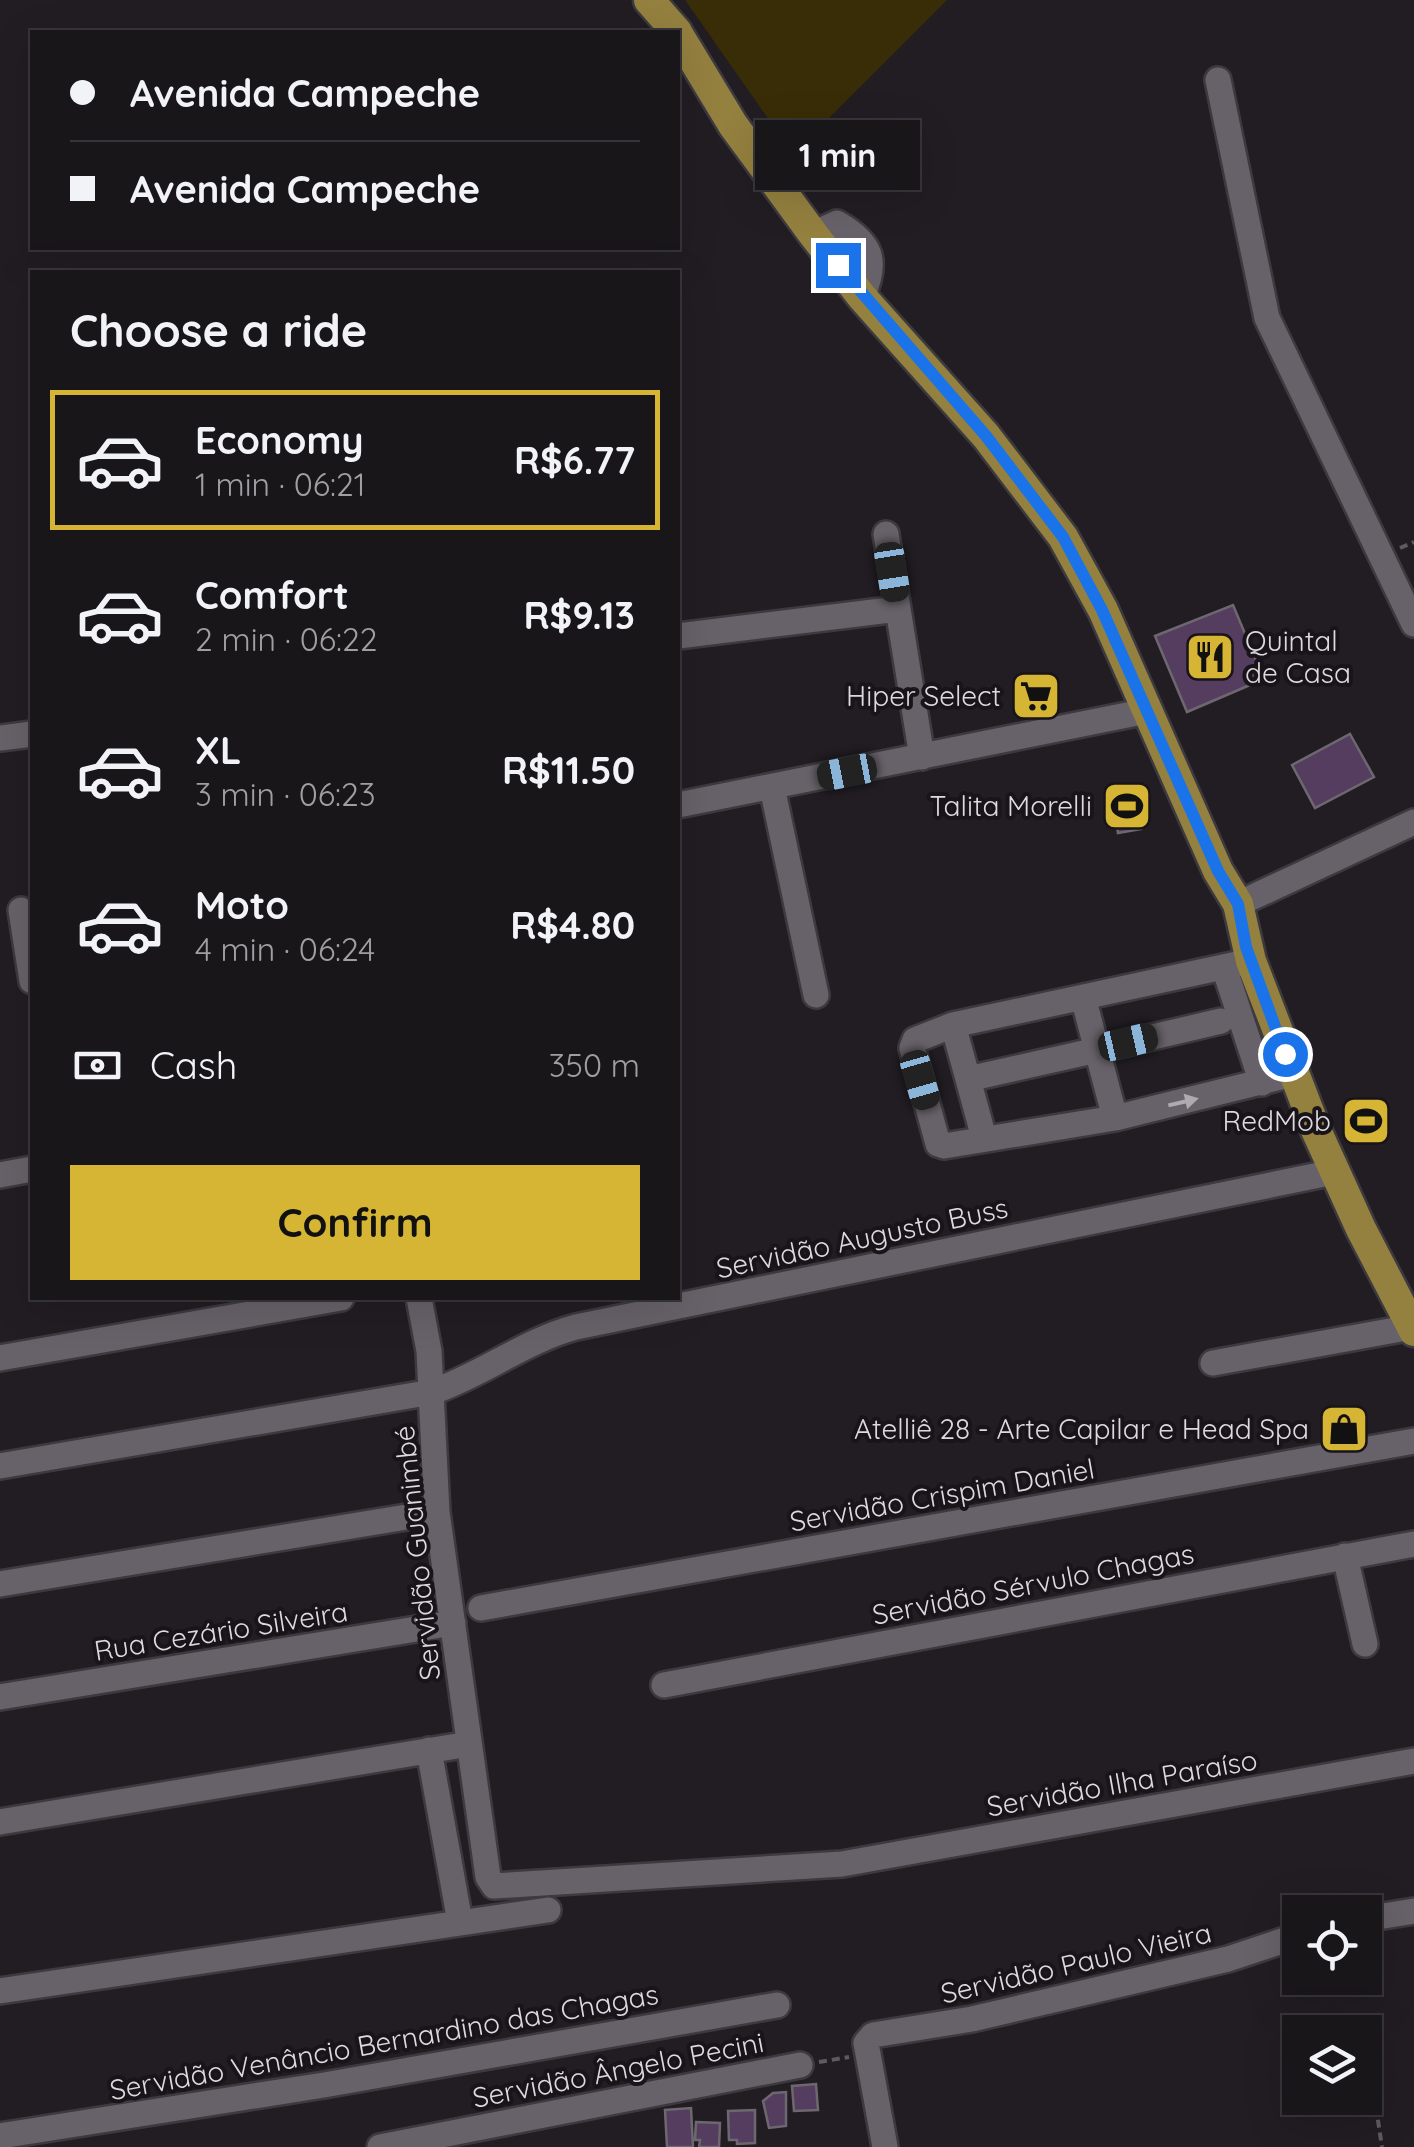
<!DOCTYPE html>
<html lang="en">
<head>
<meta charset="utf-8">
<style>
  body { margin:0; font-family:Quicksand,sans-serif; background:#221f23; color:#f1f3f6; height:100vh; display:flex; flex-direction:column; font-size:38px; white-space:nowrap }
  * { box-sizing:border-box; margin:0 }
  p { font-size:32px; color:#9f9fa2 }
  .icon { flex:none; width:55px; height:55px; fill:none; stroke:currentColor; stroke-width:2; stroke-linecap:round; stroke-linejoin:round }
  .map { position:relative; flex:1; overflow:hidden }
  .side { position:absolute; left:30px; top:270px; width:650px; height:1030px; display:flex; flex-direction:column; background:#19161a; border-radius:0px; box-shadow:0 10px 40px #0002,0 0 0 2px #373539 }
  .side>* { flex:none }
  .top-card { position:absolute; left:30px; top:30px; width:650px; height:220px; border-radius:0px; box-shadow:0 10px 40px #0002,0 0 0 2px #373539; display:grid; align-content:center; height:220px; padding:0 40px; background:#19161a }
  .tools { position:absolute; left:1282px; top:1895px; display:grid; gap:20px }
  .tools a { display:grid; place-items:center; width:100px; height:100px; border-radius:0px; background:#19161a; box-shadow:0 10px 40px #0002,0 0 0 2px #373539; font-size:50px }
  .end { position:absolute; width:45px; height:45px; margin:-22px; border:12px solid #1a73e8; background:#fff; box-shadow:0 0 0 5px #fff }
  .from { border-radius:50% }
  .bubble { position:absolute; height:70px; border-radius:0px; background:#19161a; box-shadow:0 10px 40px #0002,0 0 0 2px #373539; font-size:32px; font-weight:700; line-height:70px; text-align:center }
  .car { position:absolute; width:30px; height:60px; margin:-30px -15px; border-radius:12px; box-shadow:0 0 8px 2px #0007; background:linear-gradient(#222 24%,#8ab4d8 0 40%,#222 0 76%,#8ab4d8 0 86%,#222 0) }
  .top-card b { display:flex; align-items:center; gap:35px; height:95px; font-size:38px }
  .top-card b+b { border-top:2px solid #373539 }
  .top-card i { width:25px; height:25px; background:#f1f3f6 }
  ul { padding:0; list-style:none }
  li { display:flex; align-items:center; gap:30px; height:140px; margin:0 20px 15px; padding:0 20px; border:5px solid transparent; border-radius:0px }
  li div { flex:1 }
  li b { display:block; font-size:38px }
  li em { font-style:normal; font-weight:700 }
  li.active { border-color:#d6b534 }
  li>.icon { width:90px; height:90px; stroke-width:1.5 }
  h2 { padding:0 40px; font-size:45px; line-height:120px }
  .pay { display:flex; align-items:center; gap:25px; height:110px; padding:0 40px; font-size:38px }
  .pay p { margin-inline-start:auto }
  .primary-button { display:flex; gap:20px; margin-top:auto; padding:20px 40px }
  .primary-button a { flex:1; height:115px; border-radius:0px; background:#d6b534; color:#111; font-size:40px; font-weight:700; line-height:115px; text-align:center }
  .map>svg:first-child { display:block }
  .green { fill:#382d06 }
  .building { fill:#553d5f; stroke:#6d686f; stroke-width:2.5 }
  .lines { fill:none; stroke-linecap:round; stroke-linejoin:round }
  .minor-casing { stroke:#3d3a3f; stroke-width:30 }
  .major-casing { stroke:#3d3a3f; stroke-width:35 }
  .path { stroke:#5e5b60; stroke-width:4; stroke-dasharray:8 5; stroke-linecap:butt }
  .minor { stroke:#676269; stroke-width:25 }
  .major { stroke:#94813f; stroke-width:30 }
  .oneway { fill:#aeaab0 }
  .route { stroke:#1a73e8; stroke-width:12 }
  .labels { text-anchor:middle; stroke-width:8; stroke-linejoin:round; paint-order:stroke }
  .poi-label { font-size:28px; fill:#dddadf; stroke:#181419; text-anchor:end }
  .street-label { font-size:28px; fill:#dddadf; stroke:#181419 }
</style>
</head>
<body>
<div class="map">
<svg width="1414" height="2147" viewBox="0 0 1414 2147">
  <rect width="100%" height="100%" fill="#211d23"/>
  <path class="green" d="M685,0H947L793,154Z"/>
  <path class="building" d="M1233,605L1264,679L1187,712L1155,636Z
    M1350,734L1374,777L1315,808L1292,765Z
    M1135,796L1141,829L1118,833L1113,800Z
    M816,2084L818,2110L794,2111L792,2086Z
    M786,2092V2126L769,2128L763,2101L773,2093Z
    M691,2108L693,2147H667L665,2110Z
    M755,2110V2143L737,2144V2140H729L728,2111Z
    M696,2122L720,2123L719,2147H699L700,2140H695Z"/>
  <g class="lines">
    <g class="minor-casing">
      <path id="minor" d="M1218,80L1267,318L1414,624
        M813,234L837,223C872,243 878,261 862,297
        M886,534L898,609
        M678,636L898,609L922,757
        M0,738L32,734
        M772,787L816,995
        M678,805L1147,711
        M1238,904L1414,822
        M21,910L32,981
        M1224,967L1262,1083
        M1083,997L1097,1050L968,1079L953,1025L915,1040L912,1048L938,1144L944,1146L1115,1118L1293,1074
        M953,1025L1251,961
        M968,1079L984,1138
        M1115,1118L1097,1050L1221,1021
        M0,1175L32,1169
        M419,1298L429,1351L437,1512L488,1877L494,1886L842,1864L1414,1761
        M0,1358L341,1298
        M1213,1363L1412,1327
        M0,1466L432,1392C482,1375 524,1341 576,1327L1334,1172
        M1345,1556L1365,1644
        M0,1584L437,1512
        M481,1608L1414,1441
        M664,1685L1414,1544
        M0,1697L453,1623
        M429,1750L460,1922
        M0,1822L469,1744
        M1365,1919L1414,1911
        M0,1991L548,1910
        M0,2136L324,2085L777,2005
        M380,2147L800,2065
        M885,2147L866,2043L873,2035L972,2019L1228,1959L1300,1935"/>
    </g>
    <g class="major-casing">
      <path id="major" d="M649,0L677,32
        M678,34L733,125L813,234L862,297L986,436L1063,537L1103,610L1218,871L1238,904L1251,961L1316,1130L1361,1229L1414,1331"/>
    </g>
    <path class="path" d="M1400,548L1414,542
      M819,2062L849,2057
      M1374,2094L1382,2147"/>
    <use href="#minor" class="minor"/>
    <use href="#major" class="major"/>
  </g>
  <defs><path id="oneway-solid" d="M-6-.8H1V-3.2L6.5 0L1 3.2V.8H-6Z" transform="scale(2.5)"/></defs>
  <use class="oneway" href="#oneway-solid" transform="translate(1183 1102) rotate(-13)"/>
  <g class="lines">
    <path class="route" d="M838,265L986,436L1063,537L1102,610L1218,871L1238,904L1246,947L1285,1054"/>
  </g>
  <defs>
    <g id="restaurant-square" transform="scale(2.5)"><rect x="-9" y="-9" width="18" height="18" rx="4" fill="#d6b534" stroke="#181419"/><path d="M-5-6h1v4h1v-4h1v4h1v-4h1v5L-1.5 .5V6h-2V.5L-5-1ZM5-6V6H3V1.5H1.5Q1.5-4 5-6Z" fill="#111"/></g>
    <g id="supermarket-square" transform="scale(2.5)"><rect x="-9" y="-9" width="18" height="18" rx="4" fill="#d6b534" stroke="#181419"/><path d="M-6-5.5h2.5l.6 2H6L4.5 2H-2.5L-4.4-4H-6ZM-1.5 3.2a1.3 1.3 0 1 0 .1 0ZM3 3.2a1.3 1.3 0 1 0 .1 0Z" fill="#111"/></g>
    <g id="stadium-square" transform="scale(2.5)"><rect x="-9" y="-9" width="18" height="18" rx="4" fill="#d6b534" stroke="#181419"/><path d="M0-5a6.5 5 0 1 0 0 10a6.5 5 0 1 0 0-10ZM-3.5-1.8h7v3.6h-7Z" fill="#111"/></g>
    <g id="shop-square" transform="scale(2.5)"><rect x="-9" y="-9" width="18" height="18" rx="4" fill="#d6b534" stroke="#181419"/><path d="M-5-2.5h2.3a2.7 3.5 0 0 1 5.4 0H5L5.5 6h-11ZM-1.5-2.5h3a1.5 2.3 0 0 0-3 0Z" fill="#111"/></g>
  </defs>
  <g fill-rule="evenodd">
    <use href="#restaurant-square" x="1210" y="657"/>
    <use href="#supermarket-square" x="1036" y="696"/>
    <use href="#stadium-square" x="1127" y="806"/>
    <use href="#stadium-square" x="1366" y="1121"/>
    <use href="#shop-square" x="1344" y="1429"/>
  </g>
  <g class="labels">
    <g class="poi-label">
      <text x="1245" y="651" text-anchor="start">Quintal<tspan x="1245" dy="32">de Casa</tspan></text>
      <text x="1001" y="706">Hiper Select</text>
      <text x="1092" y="816">Talita Morelli</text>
      <text x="1331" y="1131">RedMob</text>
      <text x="1309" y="1439">Atelliê 28 - Arte Capilar e Head Spa</text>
    </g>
    <g class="street-label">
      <text transform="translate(862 1238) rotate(-12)" y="10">Servidão Augusto Buss</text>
      <text transform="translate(942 1495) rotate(-10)" y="10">Servidão Crispim Daniel</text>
      <text transform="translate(417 1553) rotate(-96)" y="10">Servidão Guanimbé</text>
      <text transform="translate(1033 1584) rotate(-11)" y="10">Servidão Sérvulo Chagas</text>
      <text transform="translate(221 1631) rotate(-9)" y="10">Rua Cezário Silveira</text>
      <text transform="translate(1122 1783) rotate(-10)" y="10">Servidão Ilha Paraíso</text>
      <text transform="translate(1076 1963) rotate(-13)" y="10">Servidão Paulo Vieira</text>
      <text transform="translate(384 2042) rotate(-10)" y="10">Servidão Venâncio Bernardino das Chagas</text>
      <text transform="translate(618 2070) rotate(-11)" y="10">Servidão Ângelo Pecini</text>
    </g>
  </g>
</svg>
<div class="tools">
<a><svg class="icon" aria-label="locate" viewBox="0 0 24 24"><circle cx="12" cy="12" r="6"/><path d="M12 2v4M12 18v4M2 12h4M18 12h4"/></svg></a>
<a><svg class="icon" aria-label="layers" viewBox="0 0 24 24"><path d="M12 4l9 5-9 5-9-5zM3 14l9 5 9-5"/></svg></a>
</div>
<i class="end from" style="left:1285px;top:1054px"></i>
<i class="end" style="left:838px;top:265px"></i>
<div class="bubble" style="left:755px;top:120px;width:165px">1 min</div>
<i class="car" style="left:892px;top:572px;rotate:171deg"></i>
<i class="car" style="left:847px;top:772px;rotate:259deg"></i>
<i class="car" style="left:1128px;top:1042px;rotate:77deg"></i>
<i class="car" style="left:920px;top:1080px;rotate:164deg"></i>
<div class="top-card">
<b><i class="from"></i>Avenida Campeche</b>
<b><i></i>Avenida Campeche</b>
</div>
<section class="side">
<h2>Choose a ride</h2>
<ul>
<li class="active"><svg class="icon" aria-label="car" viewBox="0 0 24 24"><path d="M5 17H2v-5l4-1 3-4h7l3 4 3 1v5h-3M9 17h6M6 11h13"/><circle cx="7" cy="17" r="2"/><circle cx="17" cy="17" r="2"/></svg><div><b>Economy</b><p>1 min · 06:21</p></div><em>R$6.77</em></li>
<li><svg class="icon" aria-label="car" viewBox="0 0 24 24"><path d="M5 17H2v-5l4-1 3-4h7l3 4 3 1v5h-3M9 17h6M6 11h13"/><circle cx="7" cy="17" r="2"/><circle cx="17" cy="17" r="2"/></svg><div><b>Comfort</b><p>2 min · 06:22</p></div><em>R$9.13</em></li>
<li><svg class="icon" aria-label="car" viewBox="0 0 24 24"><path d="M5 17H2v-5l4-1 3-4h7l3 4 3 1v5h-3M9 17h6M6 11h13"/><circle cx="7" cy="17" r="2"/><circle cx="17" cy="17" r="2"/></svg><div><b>XL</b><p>3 min · 06:23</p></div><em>R$11.50</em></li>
<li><svg class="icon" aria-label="car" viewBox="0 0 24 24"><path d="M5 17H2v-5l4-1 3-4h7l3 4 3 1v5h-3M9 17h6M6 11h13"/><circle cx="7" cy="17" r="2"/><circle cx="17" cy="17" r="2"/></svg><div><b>Moto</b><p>4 min · 06:24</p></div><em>R$4.80</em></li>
</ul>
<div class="pay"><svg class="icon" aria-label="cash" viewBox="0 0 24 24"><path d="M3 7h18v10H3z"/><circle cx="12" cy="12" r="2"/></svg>Cash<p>350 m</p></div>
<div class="primary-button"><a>Confirm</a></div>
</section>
</div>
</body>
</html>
